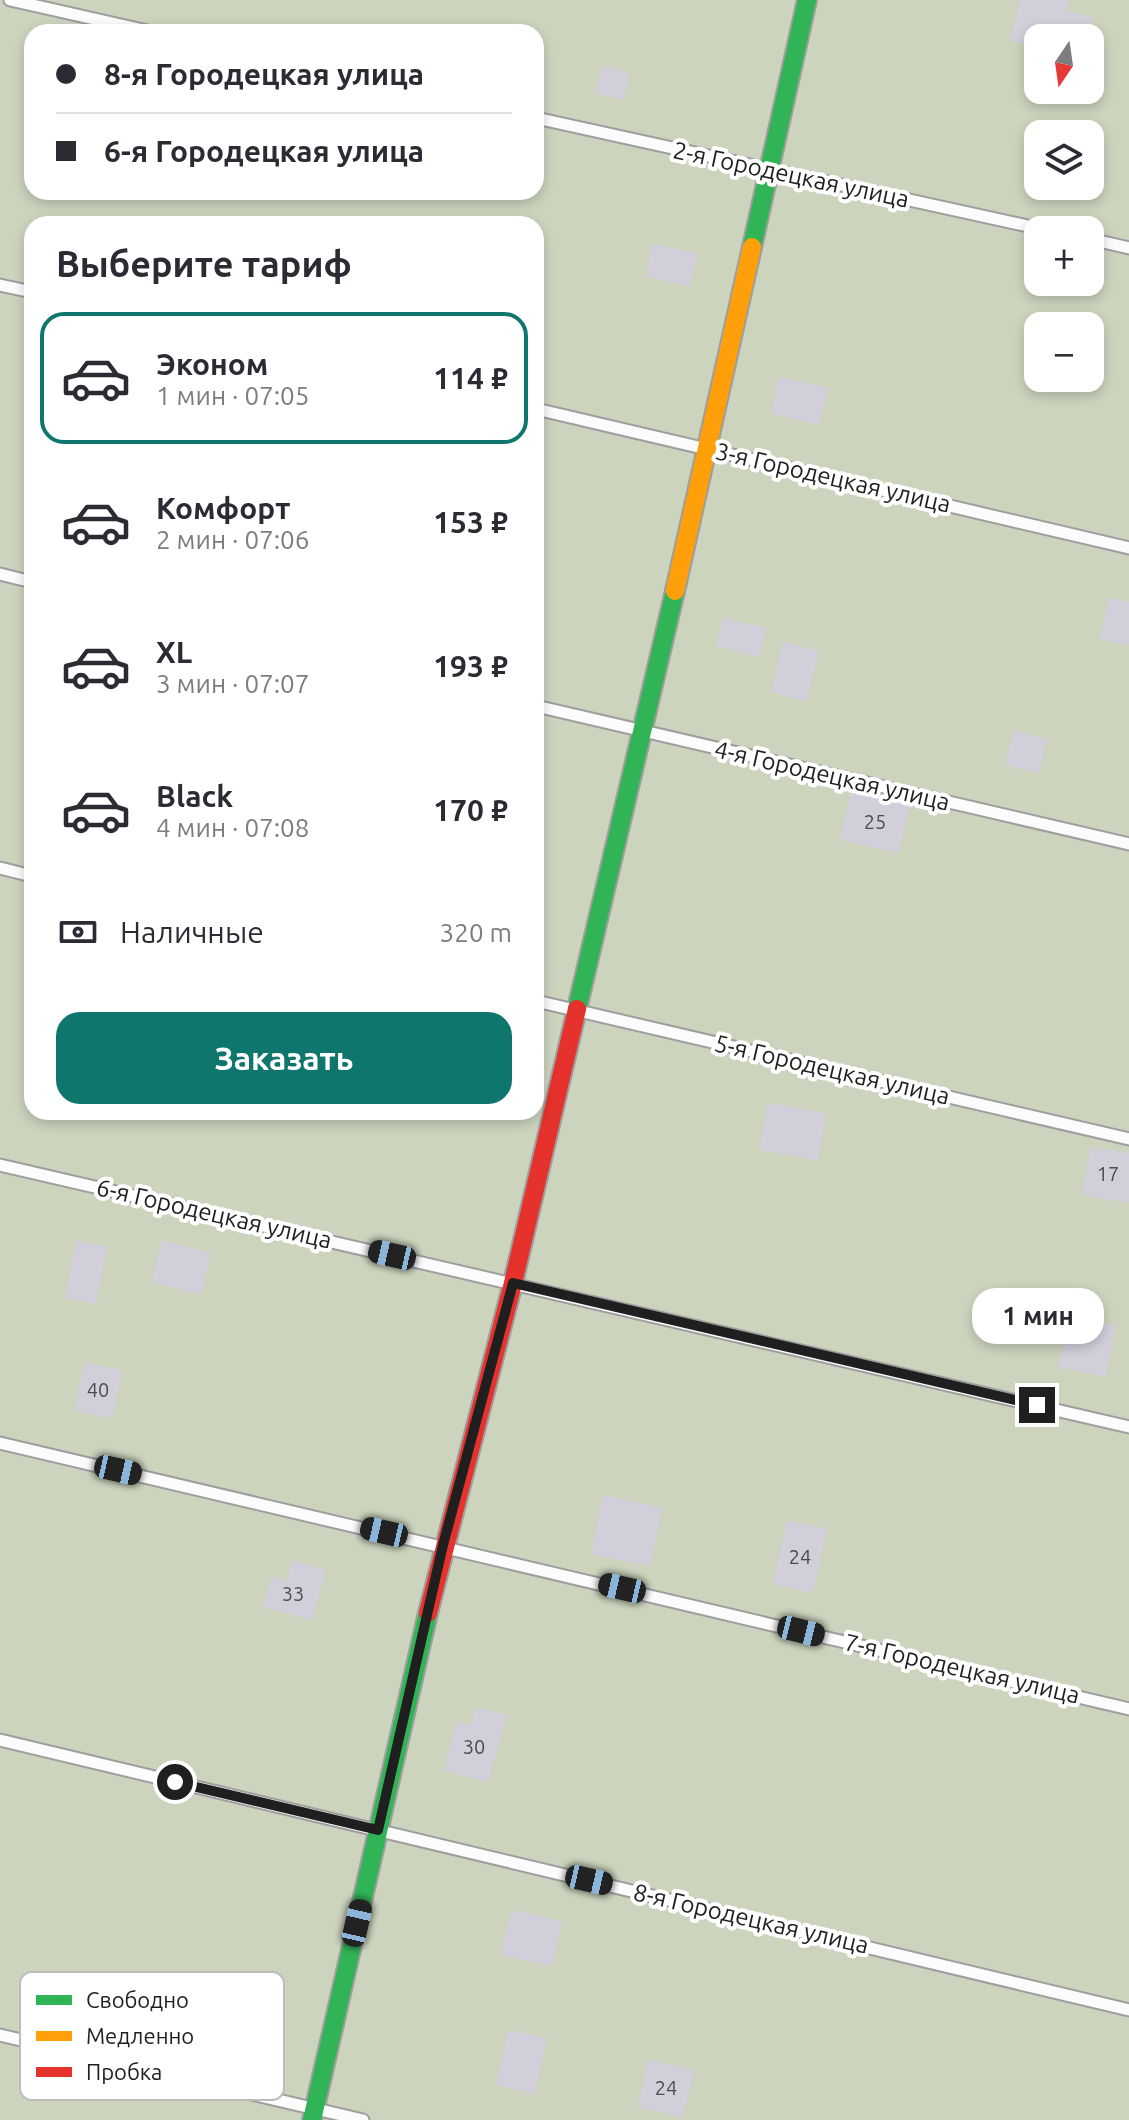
<!DOCTYPE html>
<html lang="ru">
<head>
<meta charset="utf-8">
<style>
  body { margin:0; font-family:Ubuntu,sans-serif; background:#f2f2f3; color:#2b2b33; height:100vh; display:flex; flex-direction:column; font-size:30px; white-space:nowrap }
  * { box-sizing:border-box; margin:0 }
  p { font-size:26px; color:#7c7c81 }
  .icon { flex:none; width:44px; height:44px; fill:none; stroke:currentColor; stroke-width:2; stroke-linecap:round; stroke-linejoin:round }
  .map { position:relative; flex:1; overflow:hidden }
  .sheet { position:absolute; left:24px; top:216px; width:520px; height:904px; display:flex; flex-direction:column; background:#fff; border-radius:24px; box-shadow:0 4px 12px #0003 }
  .sheet>* { flex:none }
  .banner { position:absolute; left:24px; top:24px; width:520px; height:176px; border-radius:24px; box-shadow:0 4px 12px #0003; display:grid; align-content:center; height:176px; padding:0 32px; background:#fff }
  .needle { width:52px; rotate:193deg }
  .tools { position:absolute; left:1024px; top:24px; display:grid; gap:16px }
  .tools a { display:grid; place-items:center; width:80px; height:80px; border-radius:16px; background:#fff; box-shadow:0 4px 12px #0003; font-size:40px }
  .end { position:absolute; width:36px; height:36px; margin:-18px; border:10px solid #1f1f1f; background:#fff; box-shadow:0 0 0 4px #fff }
  .from { border-radius:50% }
  .bubble { position:absolute; height:56px; border-radius:24px; background:#fff; box-shadow:0 4px 12px #0003; font-size:26px; font-weight:700; line-height:56px; text-align:center }
  .car { position:absolute; width:24px; height:48px; margin:-24px -12px; border-radius:10px; box-shadow:0 0 6px 2px #0007; background:linear-gradient(#222 24%,#8ab4d8 0 40%,#222 0 76%,#8ab4d8 0 86%,#222 0) }
  .banner b { display:flex; align-items:center; gap:28px; height:76px; font-size:30px }
  .banner b+b { border-top:2px solid #e1e1e2 }
  .banner i { width:20px; height:20px; background:#2b2b33 }
  ul { padding:0; list-style:none }
  li { display:flex; align-items:center; gap:24px; height:132px; margin:0 16px 12px; padding:0 16px; border:4px solid transparent; border-radius:24px }
  li div { flex:1 }
  li b { display:block; font-size:30px }
  li em { font-style:normal; font-weight:700 }
  li.on { border-color:#0f766e }
  li>.icon { width:72px; height:72px; stroke-width:1.5 }
  h2 { padding:0 32px; font-size:36px; line-height:96px }
  .pay { display:flex; align-items:center; gap:20px; height:88px; padding:0 32px; font-size:30px }
  .pay p { margin-inline-start:auto }
  .button { display:flex; gap:16px; margin-top:auto; padding:16px 32px }
  .button a { flex:1; height:92px; border-radius:24px; background:#0f766e; color:#fff; font-size:32px; font-weight:700; line-height:92px; text-align:center }
  .map>svg:first-child { display:block }
  .green { fill:#ccd4be; fill-rule:evenodd }
  .building { fill:#d2cfdb }
  .lines { fill:none; stroke-linecap:round; stroke-linejoin:round }
  .lane-casing { stroke:#9e9e9e; stroke-width:15 }
  .fast-casing { stroke:#9e9e9e; stroke-width:22 }
  .slow-casing { stroke:#9e9e9e; stroke-width:22 }
  .jam-casing { stroke:#9e9e9e; stroke-width:22 }
  .lane { stroke:#fcfcfc; stroke-width:11 }
  .fast { stroke:#30b455; stroke-width:18 }
  .slow { stroke:#ff9f0a; stroke-width:18 }
  .jam { stroke:#e5322d; stroke-width:18 }
  .route { stroke:#1f1f1f; stroke-width:10 }
  .labels { text-anchor:middle; stroke-width:8; stroke-linejoin:round; paint-order:stroke }
  .number-label { font-size:20px; fill:#4c4b4e }
  .street-label { font-size:24px; fill:#1f1f1f; stroke:#fff }
  .key { fill:#fff; stroke:#bcbcbc; stroke-width:2 }
  .key-label { font-size:22px; fill:#1f1f1f }
</style>
</head>
<body>
<div class="map">
<svg width="1129" height="2120" viewBox="0 0 1129 2120">
  <rect width="100%" height="100%" fill="#e9e9ea"/>
  <path class="green" d="M0,0H1129V2120H0ZM32,32H536V192H32ZM1038,38H1090V90H1038ZM1038,134H1090V186H1038ZM32,224H536V1112H32ZM1038,230H1090V282H1038ZM1038,326H1090V378H1038Z"/>
  <path class="building" d="M1020,0H1068L1066,11L1094,18L1089,38H1038V47L1010,40Z
    M603,66L630,73L623,100L596,93Z
    M652,244L697,253L690,286L646,277Z
    M779,377L828,388L819,425L771,413Z
    M1109,597L1129,602V645L1100,639Z
    M723,618L766,628L759,657L716,646Z
    M783,642L819,651L807,701L771,692Z
    M1013,731L1047,739L1039,773L1005,765Z
    M851,791L910,805L899,853L840,840Z
    M768,1103L826,1113L818,1160L759,1150Z
    M1091,1147L1129,1153V1203L1082,1195Z
    M162,1240L211,1253L201,1295L152,1282Z
    M76,1241L107,1247L96,1304L65,1298Z
    M1070,1315L1116,1325L1106,1377L1058,1367Z
    M84,1363L122,1370L113,1418L75,1411Z
    M603,1495L662,1508L650,1566L591,1554Z
    M787,1520L827,1529L813,1593L773,1584Z
    M292,1560L326,1570L312,1620L263,1607L272,1577L287,1581Z
    M476,1707L507,1715L488,1782L444,1770L457,1721L471,1725Z
    M511,1910L562,1921L552,1966L501,1955Z
    M508,2030L547,2038L535,2094L496,2085Z
    M648,2060L694,2070L683,2117L638,2107Z"/>
  <g class="lines">
    <g class="lane-casing">
      <path id="lane" d="M10,0L152,32
        M536,118L1046,230
        M1090,239L1129,248
        M0,285L32,292
        M536,409L1129,548
        M0,574L32,582
        M536,706L1129,844
        M0,868L32,876
        M536,1001L1129,1139
        M0,1165L1129,1427
        M0,1443L1129,1709
        M0,1740L1129,2010
        M0,2035L363,2120"/>
    </g>
    <g class="fast-casing">
      <path id="fast" d="M752,247L807,0
        M577,1009L675,591
        M312,2120L428,1613"/>
    </g>
    <g class="slow-casing">
      <path id="slow" d="M675,591L752,247"/>
    </g>
    <g class="jam-casing">
      <path id="jam" d="M428,1613L513,1283L577,1009"/>
    </g>
    <use href="#lane" class="lane"/>
    <use href="#fast" class="fast"/>
    <use href="#slow" class="slow"/>
    <use href="#jam" class="jam"/>
  </g>
  <g class="lines">
    <path class="route" d="M175,1782L378,1830L443,1545L513,1283L1037,1405"/>
  </g>
  <g class="labels">
    <g class="number-label">
      <text x="875" y="829">25</text>
      <text x="1108" y="1181">17</text>
      <text x="98" y="1397">40</text>
      <text x="800" y="1564">24</text>
      <text x="293" y="1601">33</text>
      <text x="474" y="1754">30</text>
      <text x="666" y="2095">24</text>
    </g>
    <g class="street-label">
      <text transform="translate(791 175) rotate(12)" y="8">2-я Городецкая улица</text>
      <text transform="translate(833 478) rotate(13)" y="8">3-я Городецкая улица</text>
      <text transform="translate(832 776) rotate(13)" y="8">4-я Городецкая улица</text>
      <text transform="translate(832 1070) rotate(13)" y="8">5-я Городецкая улица</text>
      <text transform="translate(214 1214) rotate(13)" y="8">6-я Городецкая улица</text>
      <text transform="translate(962 1669) rotate(13)" y="8">7-я Городецкая улица</text>
      <text transform="translate(751 1919) rotate(13)" y="8">8-я Городецкая улица</text>
    </g>
  </g>
  <rect x="20" y="1972" width="264" height="128" rx="12" class="key"/>
  <rect x="36" y="1995" width="36" height="10" fill="#30b455"/>
  <rect x="36" y="2031" width="36" height="10" fill="#ff9f0a"/>
  <rect x="36" y="2067" width="36" height="10" fill="#e5322d"/>
  <g class="key-label">
    <text x="86" y="2008">Свободно</text>
    <text x="86" y="2044">Медленно</text>
    <text x="86" y="2080">Пробка</text>
  </g>
</svg>
<div class="tools">
<a><svg class="needle" viewBox="-14 -14 28 28"><path d="M0-13l5 13h-10z" fill="#e53935"/><path d="M0 13l5-13h-10z" fill="#7c7c81"/></svg></a>
<a><svg class="icon" aria-label="layers" viewBox="0 0 24 24"><path d="M12 4l9 5-9 5-9-5zM3 14l9 5 9-5"/></svg></a>
<a>+</a>
<a>−</a>
</div>
<i class="end from" style="left:175px;top:1782px"></i>
<i class="end" style="left:1037px;top:1405px"></i>
<div class="bubble" style="left:972px;top:1288px;width:132px">1 мин</div>
<i class="car" style="left:392px;top:1255px;rotate:283deg"></i>
<i class="car" style="left:118px;top:1470px;rotate:103deg"></i>
<i class="car" style="left:384px;top:1532px;rotate:283deg"></i>
<i class="car" style="left:622px;top:1588px;rotate:283deg"></i>
<i class="car" style="left:801px;top:1631px;rotate:104deg"></i>
<i class="car" style="left:589px;top:1880px;rotate:103deg"></i>
<i class="car" style="left:357px;top:1923px;rotate:13deg"></i>
<div class="banner">
<b><i class="from"></i>8-я Городецкая улица</b>
<b><i></i>6-я Городецкая улица</b>
</div>
<section class="sheet">
<h2>Выберите тариф</h2>
<ul>
<li class="on"><svg class="icon" aria-label="car" viewBox="0 0 24 24"><path d="M5 17H2v-5l4-1 3-4h7l3 4 3 1v5h-3M9 17h6M6 11h13"/><circle cx="7" cy="17" r="2"/><circle cx="17" cy="17" r="2"/></svg><div><b>Эконом</b><p>1 мин · 07:05</p></div><em>114 ₽</em></li>
<li><svg class="icon" aria-label="car" viewBox="0 0 24 24"><path d="M5 17H2v-5l4-1 3-4h7l3 4 3 1v5h-3M9 17h6M6 11h13"/><circle cx="7" cy="17" r="2"/><circle cx="17" cy="17" r="2"/></svg><div><b>Комфорт</b><p>2 мин · 07:06</p></div><em>153 ₽</em></li>
<li><svg class="icon" aria-label="car" viewBox="0 0 24 24"><path d="M5 17H2v-5l4-1 3-4h7l3 4 3 1v5h-3M9 17h6M6 11h13"/><circle cx="7" cy="17" r="2"/><circle cx="17" cy="17" r="2"/></svg><div><b>XL</b><p>3 мин · 07:07</p></div><em>193 ₽</em></li>
<li><svg class="icon" aria-label="car" viewBox="0 0 24 24"><path d="M5 17H2v-5l4-1 3-4h7l3 4 3 1v5h-3M9 17h6M6 11h13"/><circle cx="7" cy="17" r="2"/><circle cx="17" cy="17" r="2"/></svg><div><b>Black</b><p>4 мин · 07:08</p></div><em>170 ₽</em></li>
</ul>
<div class="pay"><svg class="icon" aria-label="cash" viewBox="0 0 24 24"><path d="M3 7h18v10H3z"/><circle cx="12" cy="12" r="2"/></svg>Наличные<p>320 m</p></div>
<div class="button"><a>Заказать</a></div>
</section>
</div>
</body>
</html>
